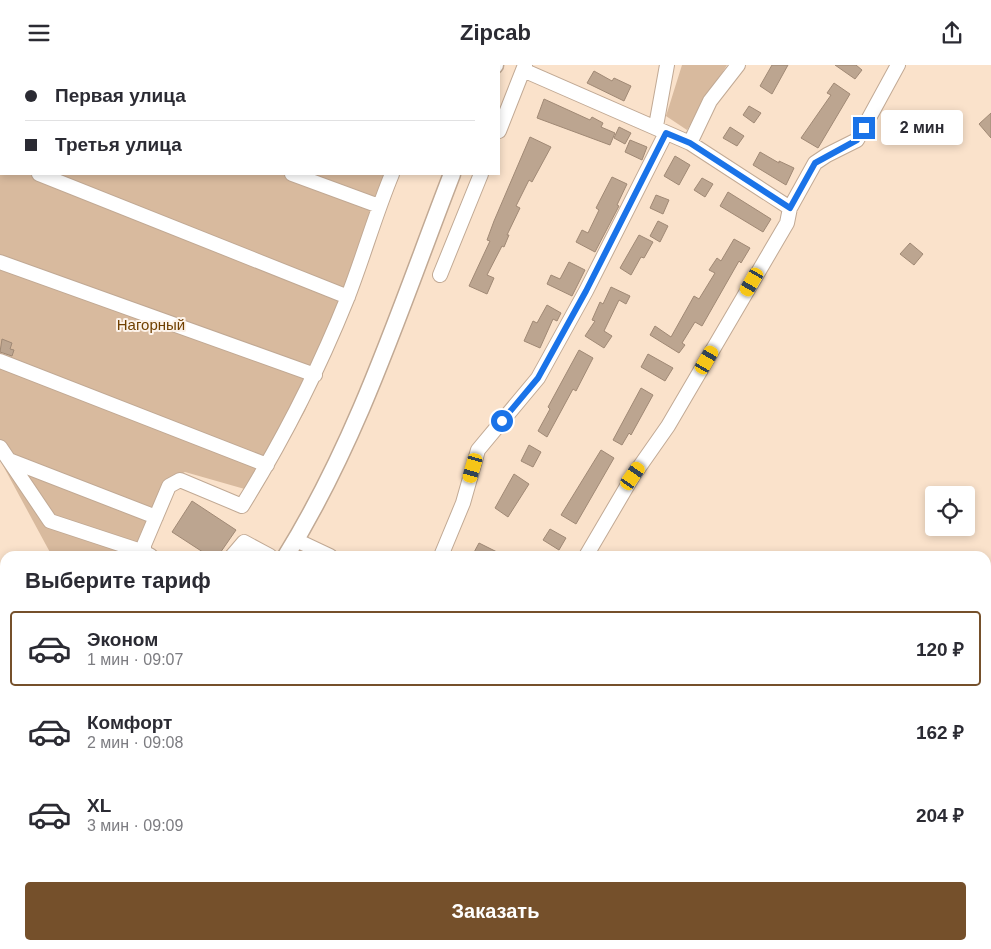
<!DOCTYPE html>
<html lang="ru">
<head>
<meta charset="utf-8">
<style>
  body { margin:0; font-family:Arial,sans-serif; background:#f7f7f7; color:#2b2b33; height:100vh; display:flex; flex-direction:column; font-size:19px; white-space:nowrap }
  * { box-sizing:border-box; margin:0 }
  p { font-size:16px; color:#7c7c81 }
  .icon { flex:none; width:28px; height:28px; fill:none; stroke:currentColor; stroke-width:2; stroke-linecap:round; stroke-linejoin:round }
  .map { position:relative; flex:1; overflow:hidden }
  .side { position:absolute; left:0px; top:486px; width:991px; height:399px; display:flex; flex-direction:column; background:#fff; border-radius:15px 15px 0 0; box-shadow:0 2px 8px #0003 }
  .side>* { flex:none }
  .banner { position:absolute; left:0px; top:0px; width:500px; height:110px; box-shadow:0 2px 8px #0003; display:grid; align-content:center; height:110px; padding:0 25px; background:#fff }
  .tools { position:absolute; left:925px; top:421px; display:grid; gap:10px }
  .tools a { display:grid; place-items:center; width:50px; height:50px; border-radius:5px; background:#fff; box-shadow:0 2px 8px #0003; font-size:25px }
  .end { position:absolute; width:22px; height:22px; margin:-11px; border:6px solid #1a73e8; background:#fff; box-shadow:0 0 0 2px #fff }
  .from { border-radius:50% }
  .bubble { position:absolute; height:35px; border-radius:5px; background:#fff; box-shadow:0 2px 8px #0003; font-size:16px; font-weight:700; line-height:35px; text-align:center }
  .car { position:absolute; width:15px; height:30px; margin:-15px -8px; border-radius:6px; box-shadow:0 0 4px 1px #0007; background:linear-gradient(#f5c518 24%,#345 0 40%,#f5c518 0 76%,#345 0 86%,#f5c518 0) }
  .banner b { display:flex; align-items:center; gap:18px; height:48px; font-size:19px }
  .banner b+b { border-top:1px solid #e1e1e2 }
  .banner i { width:12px; height:12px; background:#2b2b33 }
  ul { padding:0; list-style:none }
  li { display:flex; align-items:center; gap:15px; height:75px; margin:0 10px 8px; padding:0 15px; border:2px solid transparent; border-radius:5px }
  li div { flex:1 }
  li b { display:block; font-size:19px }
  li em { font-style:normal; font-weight:700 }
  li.selected { border-color:#75502b }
  li>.icon { width:45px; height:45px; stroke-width:1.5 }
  h2 { padding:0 25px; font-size:22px; line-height:60px }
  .cta { display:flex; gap:10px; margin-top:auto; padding:10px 25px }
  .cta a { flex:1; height:58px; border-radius:5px; background:#75502b; color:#fff; font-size:20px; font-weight:700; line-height:58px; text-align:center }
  header { display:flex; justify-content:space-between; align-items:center; height:65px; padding:0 25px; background:#fff; font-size:22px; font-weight:700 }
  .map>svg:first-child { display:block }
  .green { fill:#d8ba9e }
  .building { fill:#bca590; stroke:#a08975 }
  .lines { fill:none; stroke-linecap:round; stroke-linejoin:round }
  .minor-casing { stroke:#c1a994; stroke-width:16 }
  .major-casing { stroke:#c1a994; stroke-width:19 }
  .minor { stroke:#fff; stroke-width:14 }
  .major { stroke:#fff; stroke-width:16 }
  .route { stroke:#1a73e8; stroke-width:6 }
  .labels { text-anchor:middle; stroke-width:4; stroke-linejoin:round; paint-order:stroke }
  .park-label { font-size:15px; fill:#704000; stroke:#fcf2e9 }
</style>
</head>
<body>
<header><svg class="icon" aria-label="menu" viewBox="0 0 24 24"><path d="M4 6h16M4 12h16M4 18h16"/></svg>Zipcab<svg class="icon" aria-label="share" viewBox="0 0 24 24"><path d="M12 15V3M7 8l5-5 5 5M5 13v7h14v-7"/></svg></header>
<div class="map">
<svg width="991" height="884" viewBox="0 0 991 884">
  <rect width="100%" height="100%" fill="#fae2cb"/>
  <path class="green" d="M0,0H442L1,1V109H400L355,225L305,346L259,428L185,407L164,416L140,470L136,488L142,491H52L0,395Z
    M682,0H727L687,65L666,51Z"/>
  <path class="building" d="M772,0H788L772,29L760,21Z
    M835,0H856L862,5L855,14Z
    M594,6L612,16L614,13L631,21L624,36L587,18Z
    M834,18L850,29L818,83L801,73L831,30L827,28Z
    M544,34L590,55L592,52L603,58L601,62L615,68L610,80L537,53Z
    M749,41L761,48L754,58L743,50Z
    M991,48V73L979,59Z
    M619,62L631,68L625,79L614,73Z
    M730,62L744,71L737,81L723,73Z
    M530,72L551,82L532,117L529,115L516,141L520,143L507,170H509L504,182L502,181L487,210L494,213L487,229L469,221L490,176L487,175L494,156Z
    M630,75L647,82L642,95L625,87Z
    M760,87L779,98V96L794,103L786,120L753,100Z
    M675,91L690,100L679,120L664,111Z
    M612,112L627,119L617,140L619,141L595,187L576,177L582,165L588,168L599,145L596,143Z
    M702,113L713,119L705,132L694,125Z
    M728,127L771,154L763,167L720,141Z
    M656,130L669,135L663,149L650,143Z
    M658,156L668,161L660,177L650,171Z
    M639,170L653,177L644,193L641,192L631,210L620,203Z
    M734,174L750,183L741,198L739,196L702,261L695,257L682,278L685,280L679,288L650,270L655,261L671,272L694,231L699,234L715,208L709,205L717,193L721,196Z
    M910,178L923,189L914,200L900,189Z
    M569,197L585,205L572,231L547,219L551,210L560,214Z
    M611,222L630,231L626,239L619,235L604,266L612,271L604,283L585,271L595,256L592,255L600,237L603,239Z
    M547,240L561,248L557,256L553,254L540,283L524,276L533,256L537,258Z
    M2,274L12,278L10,284L14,285L12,291L0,287Z
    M579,285L593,293L576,326L573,324L547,372L538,366L550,344L548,342Z
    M648,289L673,303L665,316L641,302Z
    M641,323L653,330L631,370L629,368L622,380L613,375Z
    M529,380L541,387L533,402L521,396Z
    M601,385L614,393L576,459L561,450Z
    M514,409L529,419L508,452L495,443Z
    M192,436L236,465L218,491H209L172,467Z
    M550,464L566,473L559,485L543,475Z
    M479,478L505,491H472Z"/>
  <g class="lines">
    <g class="minor-casing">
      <path id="minor" d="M10,0L13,1
        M262,0L265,1
        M330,0L332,1
        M426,0L429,1
        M523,5L690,78L790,143
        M656,61L667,0
        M499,66L525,0
        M690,78L710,36L738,0
        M0,93L1,94
        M39,109L348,232
        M292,109L379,141
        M0,197L315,310
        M440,210L481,109
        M0,296L267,400
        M0,382L50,456L144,487
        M9,395L156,452
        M296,475L330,491
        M151,491L144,487V480L169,421L180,415L242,441C283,375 318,306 347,234C363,193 375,150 392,109
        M232,491L244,477L270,491
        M441,491L463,438L478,385L538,313L586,226L666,68
        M586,491L633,411L668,361L787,158L790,143L815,98L827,90L857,75L898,0
        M986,579L991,570
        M704,880L719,884
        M912,880L919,884
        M841,884L843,880"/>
    </g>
    <g class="major-casing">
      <path id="major" d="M494,1L495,0
        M286,491C359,373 402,238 452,109
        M0,775L5,771"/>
    </g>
    <use href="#minor" class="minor"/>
    <use href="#major" class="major"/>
  </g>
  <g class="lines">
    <path class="route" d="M502,356L538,313L586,226L666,68L690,78L790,143L815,98L857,75L864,63"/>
  </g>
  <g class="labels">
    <g class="park-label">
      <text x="151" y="265">Нагорный</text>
    </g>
  </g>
</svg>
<div class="tools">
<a><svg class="icon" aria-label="locate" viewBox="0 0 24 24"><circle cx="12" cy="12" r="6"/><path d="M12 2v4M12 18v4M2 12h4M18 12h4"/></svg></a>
</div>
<i class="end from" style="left:502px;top:356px"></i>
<i class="end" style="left:864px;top:63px"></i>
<div class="bubble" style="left:881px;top:45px;width:82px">2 мин</div>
<i class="car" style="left:752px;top:217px;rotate:210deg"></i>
<i class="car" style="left:707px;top:295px;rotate:30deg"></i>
<i class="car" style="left:473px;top:403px;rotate:196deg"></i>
<i class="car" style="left:633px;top:411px;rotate:35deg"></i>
<div class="banner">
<b><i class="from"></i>Первая улица</b>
<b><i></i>Третья улица</b>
</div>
<section class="side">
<h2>Выберите тариф</h2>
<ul>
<li class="selected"><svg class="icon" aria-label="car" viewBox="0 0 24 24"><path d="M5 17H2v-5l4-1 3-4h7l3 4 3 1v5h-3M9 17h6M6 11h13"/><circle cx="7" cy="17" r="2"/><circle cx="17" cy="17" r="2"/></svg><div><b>Эконом</b><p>1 мин · 09:07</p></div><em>120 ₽</em></li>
<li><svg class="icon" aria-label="car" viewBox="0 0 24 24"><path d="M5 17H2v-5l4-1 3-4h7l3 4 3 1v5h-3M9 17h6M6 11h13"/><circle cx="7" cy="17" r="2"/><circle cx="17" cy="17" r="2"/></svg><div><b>Комфорт</b><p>2 мин · 09:08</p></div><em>162 ₽</em></li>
<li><svg class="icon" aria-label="car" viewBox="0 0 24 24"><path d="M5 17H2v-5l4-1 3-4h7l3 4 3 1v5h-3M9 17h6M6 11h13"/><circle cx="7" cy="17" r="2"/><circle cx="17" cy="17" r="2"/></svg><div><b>XL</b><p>3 мин · 09:09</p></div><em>204 ₽</em></li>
</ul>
<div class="cta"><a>Заказать</a></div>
</section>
</div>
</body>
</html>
